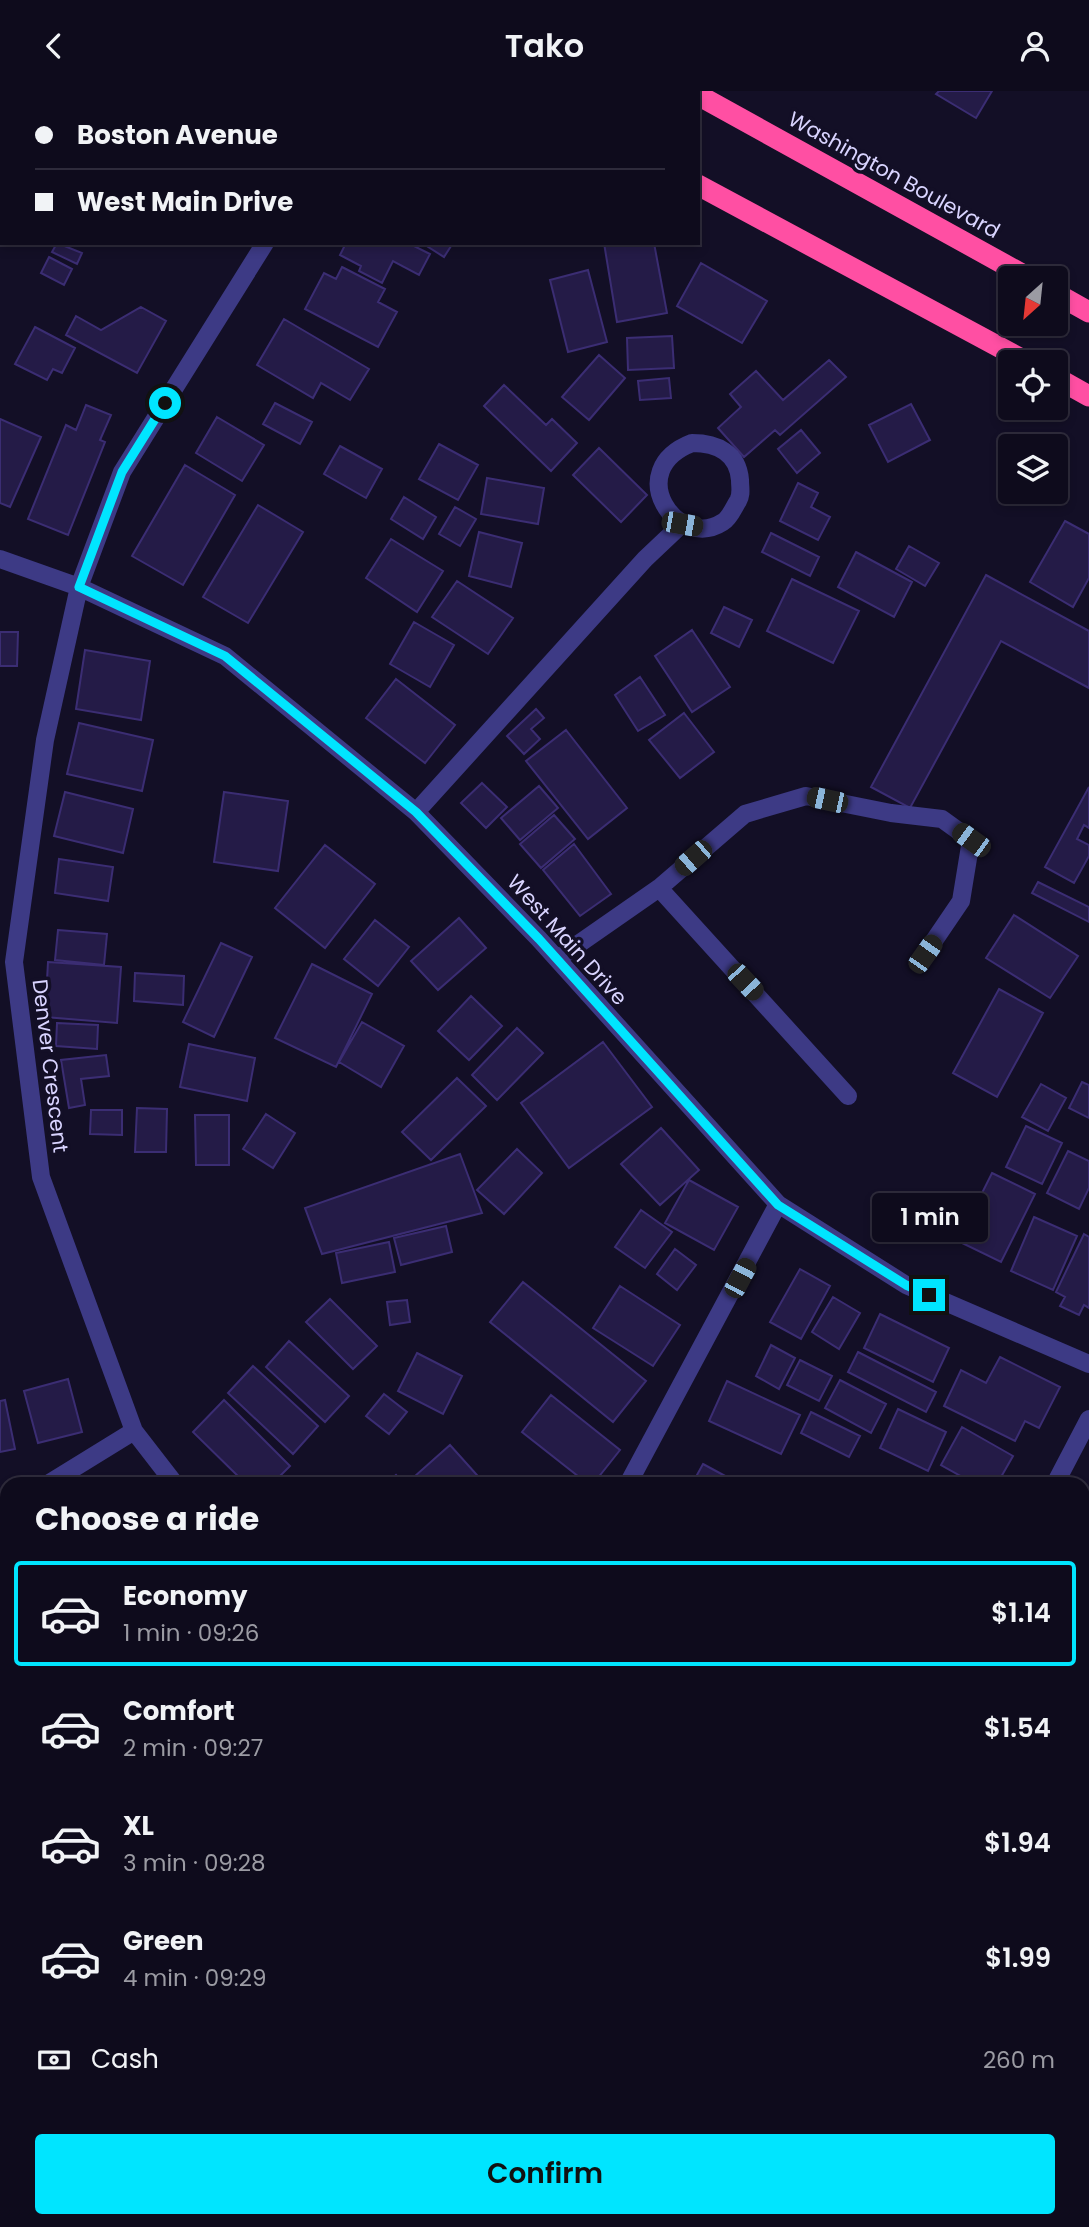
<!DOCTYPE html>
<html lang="en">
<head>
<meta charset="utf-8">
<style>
  body { margin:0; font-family:Poppins,sans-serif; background:#171425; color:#f1f3f6; height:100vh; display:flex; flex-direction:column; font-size:26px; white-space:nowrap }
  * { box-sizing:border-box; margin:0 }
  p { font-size:23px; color:#9b9ba3 }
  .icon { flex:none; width:38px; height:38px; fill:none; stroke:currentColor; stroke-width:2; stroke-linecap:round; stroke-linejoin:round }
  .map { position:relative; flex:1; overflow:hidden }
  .sheet { position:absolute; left:0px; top:1386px; width:1090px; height:751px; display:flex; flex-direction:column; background:#0e0b1c; border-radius:21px 21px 0 0; box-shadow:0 4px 10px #0003,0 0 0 2px #2e2b3b }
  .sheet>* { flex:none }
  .top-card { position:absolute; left:0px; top:0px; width:700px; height:154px; box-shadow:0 4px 10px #0003,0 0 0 2px #2e2b3b; display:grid; align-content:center; height:154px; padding:0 35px; background:#0e0b1c }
  .needle { width:46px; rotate:207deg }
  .buttons { position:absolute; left:998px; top:175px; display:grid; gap:14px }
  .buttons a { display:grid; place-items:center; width:70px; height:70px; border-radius:7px; background:#0e0b1c; box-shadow:0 4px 10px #0003,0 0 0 2px #2e2b3b; font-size:35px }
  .end { position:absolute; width:32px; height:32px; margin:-16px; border:9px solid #00e5ff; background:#111; box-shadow:0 0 0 4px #111 }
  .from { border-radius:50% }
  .bubble { position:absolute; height:49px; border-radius:7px; background:#0e0b1c; box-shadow:0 4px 10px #0003,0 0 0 2px #2e2b3b; font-size:23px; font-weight:600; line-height:49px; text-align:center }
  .car { position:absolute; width:21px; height:42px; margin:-21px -10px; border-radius:9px; box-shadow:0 0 5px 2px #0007; background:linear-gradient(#222 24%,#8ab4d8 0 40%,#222 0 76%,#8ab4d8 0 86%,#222 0) }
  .top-card b { display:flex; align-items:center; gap:24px; height:66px; font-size:26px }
  .top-card b+b { border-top:2px solid #2e2b3b }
  .top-card i { width:18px; height:18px; background:#f1f3f6 }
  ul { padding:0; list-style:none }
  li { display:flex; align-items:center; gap:21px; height:105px; margin:0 14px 10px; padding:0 21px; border:4px solid transparent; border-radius:7px }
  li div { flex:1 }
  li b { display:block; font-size:26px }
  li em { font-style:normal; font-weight:600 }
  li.active { border-color:#00e5ff }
  li>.icon { width:63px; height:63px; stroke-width:1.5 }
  h2 { padding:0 35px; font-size:32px; line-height:84px }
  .pay { display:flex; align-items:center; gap:18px; height:77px; padding:0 35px; font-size:26px }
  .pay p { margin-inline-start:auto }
  .primary-button { display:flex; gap:14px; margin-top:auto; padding:14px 35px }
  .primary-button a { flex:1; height:80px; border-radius:7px; background:#00e5ff; color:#111; font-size:28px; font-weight:600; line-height:80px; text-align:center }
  header { display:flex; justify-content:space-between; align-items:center; height:91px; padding:0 35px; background:#0e0b1c; font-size:32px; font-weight:600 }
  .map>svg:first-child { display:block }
  .building { fill:#241b47; stroke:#3b2d73; stroke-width:2 }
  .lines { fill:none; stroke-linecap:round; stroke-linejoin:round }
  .minor { stroke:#3d3a85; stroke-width:18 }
  .highway { stroke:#ff4fa3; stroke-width:21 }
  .route { stroke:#00e5ff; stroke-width:9 }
  .labels { text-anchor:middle; stroke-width:7; stroke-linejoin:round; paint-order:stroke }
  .street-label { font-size:21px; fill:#d9d4ff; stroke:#130f26 }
</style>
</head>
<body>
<header><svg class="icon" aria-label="back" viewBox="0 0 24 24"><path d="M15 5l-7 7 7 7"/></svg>Tako<svg class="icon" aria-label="person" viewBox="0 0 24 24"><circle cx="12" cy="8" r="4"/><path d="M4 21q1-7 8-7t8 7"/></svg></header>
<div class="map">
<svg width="1089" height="2136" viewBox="0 0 1089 2136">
  <rect width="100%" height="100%" fill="#130f26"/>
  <path class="building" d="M189,0H244L247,2H188Z
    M289,0H326L288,2Z
    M939,0H992L976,27L936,3Z
    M0,7L2,8V56L0,55Z
    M2,72V118L0,117Z
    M57,152L82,162L77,173L52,161Z
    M346,152H408L430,163L419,184L393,170L382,192L359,180L361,175L340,164Z
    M422,152H453L444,166Z
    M604,152H654L667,222L617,231Z
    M49,166L72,178L64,194L41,182Z
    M701,172L767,210L742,252L677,215Z
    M342,176L385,198L378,211L397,221L378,256L305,218L324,182L336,188Z
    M588,179L607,251L568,261L550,189Z
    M141,216L166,230L137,282L66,244L76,225L101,239Z
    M284,228L369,278L350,309L321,292L313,307L257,274Z
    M35,236L75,257L62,282L53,278L47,289L15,273Z
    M672,245L674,277L628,279L627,247Z
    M599,264L625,287L589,329L562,306Z
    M829,269L846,286L780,344L775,339L744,366L718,337L741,316L730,303L756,280L783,309Z
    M669,287L671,307L640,309L638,290Z
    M504,294L546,334L552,328L577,352L551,380L484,315Z
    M275,312L312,331L300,353L263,333Z
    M911,313L930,349L888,371L869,334Z
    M86,314L111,324L100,349L105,351L68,444L28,428L66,334L76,339Z
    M217,326L264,354L242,390L196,362Z
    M0,328L41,346L10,416L0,412Z
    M801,339L820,362L797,382L778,358Z
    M439,353L478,374L458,409L419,388Z
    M340,355L382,378L366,407L324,383Z
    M599,357L647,404L621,431L573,384Z
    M185,374L235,404L183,494L132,465Z
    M487,387L544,397L538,433L481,423Z
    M798,392L818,402L811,416L830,426L818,449L780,430Z
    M404,406L436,426L423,448L391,428Z
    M258,414L303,441L248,532L203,506Z
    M455,416L476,428L460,455L439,443Z
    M1065,430L1089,443V487L1073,516L1030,491Z
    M479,441L522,452L511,496L469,485Z
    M771,442L819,466L810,485L762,461Z
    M391,448L443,480L417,521L366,487Z
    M909,455L939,472L925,495L896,478Z
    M856,461L912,491L894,526L838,496Z
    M986,484L1089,540V597L1001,550L910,717L871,696Z
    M792,488L859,520L833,572L767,540Z
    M457,490L513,527L488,563L432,526Z
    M724,516L752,529L739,556L711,542Z
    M414,531L454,554L430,596L390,573Z
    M692,539L730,596L692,621L655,565Z
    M0,541H18L17,575H0Z
    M85,559L150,570L141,629L76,618Z
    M640,586L665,624L638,640L615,604Z
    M396,588L455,634L425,672L366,627Z
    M536,618L544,627L531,638L540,648L524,663L507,645Z
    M684,622L714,661L680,687L649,649Z
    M79,632L153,649L142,700L67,683Z
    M566,639L627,717L588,748L526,670Z
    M482,692L507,716L486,737L461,712Z
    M539,695L558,717L520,749L501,727Z
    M1089,696V737L1084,734L1077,748L1089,754V765L1074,792L1045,776Z
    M65,701L133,718L123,762L54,745Z
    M224,701L288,710L278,780L214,771Z
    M554,724L575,748L541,777L520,753Z
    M574,753L611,803L580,825L543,779Z
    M325,754L375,793L325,857L275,817Z
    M59,768L113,776L108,810L55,802Z
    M1038,791L1089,816V831L1032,802Z
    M1014,824L1078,865L1050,907L986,867Z
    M459,827L486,857L438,899L411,870Z
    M375,829L409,856L378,895L344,868Z
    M58,839L107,843L104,874L55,869Z
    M221,852L252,866L214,946L183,931Z
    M48,871L121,876L117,932L45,926Z
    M312,873L372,903L336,976L275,947Z
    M135,882L184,885L183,914L134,910Z
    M999,898L1043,922L997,1006L953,982Z
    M471,905L502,935L469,969L438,940Z
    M362,931L404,955L381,996L339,971Z
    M57,932L98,934L97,958L56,955Z
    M517,937L543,962L497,1009L472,984Z
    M603,951L652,1016L569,1077L521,1012Z
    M189,953L255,967L247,1010L180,996Z
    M106,964L109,985L81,988L85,1014L69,1017L61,969Z
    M457,987L486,1015L431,1069L402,1041Z
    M1082,991L1089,994V1027L1069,1017Z
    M1041,993L1066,1007L1048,1040L1022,1026Z
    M137,1017L167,1018L166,1061H135Z
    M91,1019H122V1044L90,1043Z
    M266,1023L295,1042L273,1077L243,1058Z
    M195,1024H229V1074H196Z
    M1026,1035L1062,1052L1042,1093L1006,1076Z
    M661,1037L699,1079L660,1114L621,1073Z
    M517,1058L542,1082L504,1123L477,1099Z
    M1068,1060L1089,1070V1097L1079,1118L1047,1102Z
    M460,1063L482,1122L322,1163L305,1117Z
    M992,1082L1035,1103L1001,1171L958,1150Z
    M689,1089L738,1116L714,1159L665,1132Z
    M641,1119L672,1141L645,1177L615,1156Z
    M1034,1126L1077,1145L1053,1199L1011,1180Z
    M446,1135L452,1161L401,1174L394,1147Z
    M1084,1143L1089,1146V1217L1084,1214L1079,1224L1060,1215L1065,1206L1056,1201Z
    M389,1151L395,1181L342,1192L336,1162Z
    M675,1158L696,1174L677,1199L657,1183Z
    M800,1178L830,1195L801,1248L770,1231Z
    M523,1191L646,1290L613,1331L490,1231Z
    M620,1195L680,1234L653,1275L593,1237Z
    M833,1206L860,1222L839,1258L812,1241Z
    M330,1208L377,1255L353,1278L306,1231Z
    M407,1209L410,1231L390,1234L387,1211Z
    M880,1223L949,1257L933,1291L864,1257Z
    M289,1250L349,1305L325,1331L266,1276Z
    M771,1254L795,1267L779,1298L756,1285Z
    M858,1261L936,1301L926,1321L848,1281Z
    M417,1262L462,1285L443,1323L398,1300Z
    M1000,1266L1060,1296L1039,1337L1025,1330L1015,1350L944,1315L961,1279L986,1292Z
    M800,1269L832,1285L819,1310L787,1294Z
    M253,1275L318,1335L293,1363L228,1302Z
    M68,1288L82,1341L38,1352L24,1300Z
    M840,1289L886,1313L871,1342L825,1317Z
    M727,1290L800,1324L781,1363L709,1330Z
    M384,1303L407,1321L389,1343L366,1325Z
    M551,1304L620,1359L593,1393H588L522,1341Z
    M5,1309L15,1358L0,1361V1310Z
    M224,1309L290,1375L272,1393H246L193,1341Z
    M898,1318L946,1341L928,1380L880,1357Z
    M811,1321L860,1345L849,1366L801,1342Z
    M962,1336L1013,1365L997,1393H975L941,1374Z
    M450,1354L485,1393H422L415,1385Z
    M703,1373L740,1393H692Z
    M396,1384L404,1393H386Z
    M7,1479V1520L0,1523V1482Z
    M1083,1500L1089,1501V1623L1083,1622Z
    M7,1570V1610L1,1611L0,1571Z
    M0,1667H4L7,1680V1711L0,1713Z
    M1089,1702V1746H1083V1703Z
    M7,1718V1767L0,1769V1720Z
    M1083,1759H1089V1800H1083Z
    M7,1782V1841L0,1822V1784Z
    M1083,1810L1089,1811V1857L1083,1856Z
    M1083,1868L1089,1869V1906L1083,1905Z
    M1083,1984L1089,1985V2078L1083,2077Z
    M0,2027L7,2038V2065L0,2070Z
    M7,2077V2130H16L9,2136H0V2084Z
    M262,2130H312L309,2136H259Z
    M345,2130H393L390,2136H355Z
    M489,2130H578L574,2136H500Z
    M583,2130H667L664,2136H579Z
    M829,2130H850L863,2136H826Z
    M873,2130H895L892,2136Z"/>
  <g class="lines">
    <path class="minor" d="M360,2L361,0
      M692,352C717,352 738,362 740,389C740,397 742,403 738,410C734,416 730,427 723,431C677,461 622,379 692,352Z
      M0,468L79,496L225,565L416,721L539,848L778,1113L906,1194L1089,1273
      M416,721L645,468L682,433
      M659,797L848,1005
      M557,868L659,797L745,723L806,705L891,722L942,728L971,749L961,810L925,863
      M48,1393L134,1340
      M175,1393L134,1340L41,1086L14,871L45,649L79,496L122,381L265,152
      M628,1393L778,1113
      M1055,1393L1089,1328
      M0,1416L7,1413
      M0,1937L7,1952
      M202,2130L212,2136
      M1008,2130L1023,2136
      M433,2136L435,2130
      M908,2136L911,2130"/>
    <path class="highway" d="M523,0L526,2
      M698,4L1029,187
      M698,94L1027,271
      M1055,202L1089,221
      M1055,286L1089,305"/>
  </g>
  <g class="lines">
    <path class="route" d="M165,312L122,381L79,496L225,565L416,721L539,848L778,1114L906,1194L929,1204"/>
  </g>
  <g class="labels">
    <g class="street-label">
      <text transform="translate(894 84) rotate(29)" y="7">Washington Boulevard</text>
      <text transform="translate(567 849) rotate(48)" y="7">West Main Drive</text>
      <text transform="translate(50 975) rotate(83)" y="7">Denver Crescent</text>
    </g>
  </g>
</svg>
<div class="buttons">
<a><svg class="needle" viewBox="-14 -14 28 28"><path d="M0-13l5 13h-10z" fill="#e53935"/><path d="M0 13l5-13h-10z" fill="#9b9ba3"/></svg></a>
<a><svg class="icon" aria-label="locate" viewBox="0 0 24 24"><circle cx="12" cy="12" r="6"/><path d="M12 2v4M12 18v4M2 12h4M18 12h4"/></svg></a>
<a><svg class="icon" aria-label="layers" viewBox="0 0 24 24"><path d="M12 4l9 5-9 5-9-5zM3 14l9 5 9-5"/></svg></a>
</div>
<i class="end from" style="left:165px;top:312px"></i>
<i class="end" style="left:929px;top:1204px"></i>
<div class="bubble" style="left:872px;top:1102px;width:116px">1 min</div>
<i class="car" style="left:682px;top:433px;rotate:100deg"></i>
<i class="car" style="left:827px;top:709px;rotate:282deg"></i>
<i class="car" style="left:971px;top:749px;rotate:306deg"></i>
<i class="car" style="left:693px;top:767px;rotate:229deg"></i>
<i class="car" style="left:925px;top:863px;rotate:35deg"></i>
<i class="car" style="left:745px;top:891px;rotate:137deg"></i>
<i class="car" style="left:740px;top:1187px;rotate:28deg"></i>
<div class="top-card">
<b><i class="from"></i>Boston Avenue</b>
<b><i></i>West Main Drive</b>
</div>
<section class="sheet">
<h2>Choose a ride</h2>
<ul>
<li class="active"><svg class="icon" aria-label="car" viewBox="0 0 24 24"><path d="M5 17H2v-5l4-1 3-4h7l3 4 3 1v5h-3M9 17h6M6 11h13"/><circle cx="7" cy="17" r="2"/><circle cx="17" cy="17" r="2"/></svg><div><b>Economy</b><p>1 min · 09:26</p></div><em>$1.14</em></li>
<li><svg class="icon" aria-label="car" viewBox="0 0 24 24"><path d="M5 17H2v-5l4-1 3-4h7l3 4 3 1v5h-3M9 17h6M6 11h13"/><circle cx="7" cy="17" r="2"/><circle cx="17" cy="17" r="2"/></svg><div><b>Comfort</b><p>2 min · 09:27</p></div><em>$1.54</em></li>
<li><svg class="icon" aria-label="car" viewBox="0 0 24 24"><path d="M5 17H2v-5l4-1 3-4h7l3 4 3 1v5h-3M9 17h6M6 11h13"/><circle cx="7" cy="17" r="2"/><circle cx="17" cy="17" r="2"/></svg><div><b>XL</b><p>3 min · 09:28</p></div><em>$1.94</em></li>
<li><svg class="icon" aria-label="car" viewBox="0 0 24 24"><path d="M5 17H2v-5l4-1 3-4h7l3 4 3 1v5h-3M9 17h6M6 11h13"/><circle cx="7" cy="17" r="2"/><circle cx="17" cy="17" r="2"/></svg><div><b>Green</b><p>4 min · 09:29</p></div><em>$1.99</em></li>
</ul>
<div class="pay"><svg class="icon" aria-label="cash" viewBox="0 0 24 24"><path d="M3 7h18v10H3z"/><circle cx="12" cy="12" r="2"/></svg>Cash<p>260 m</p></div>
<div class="primary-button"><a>Confirm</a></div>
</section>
</div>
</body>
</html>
